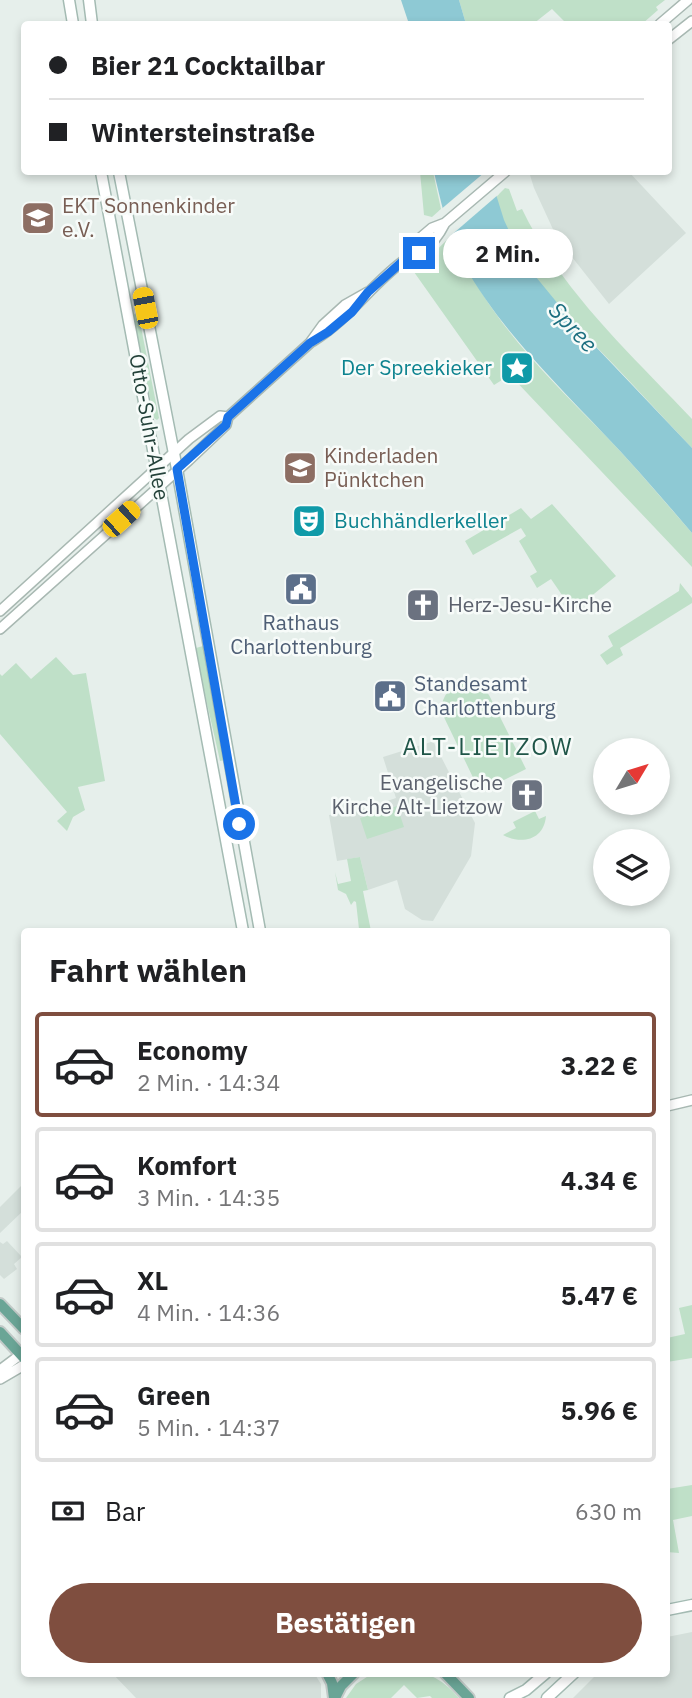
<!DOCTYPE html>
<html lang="de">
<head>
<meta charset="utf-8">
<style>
  body { margin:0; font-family:"IBM Plex Sans",sans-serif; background:#f6f6f6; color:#202124; height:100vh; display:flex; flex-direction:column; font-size:26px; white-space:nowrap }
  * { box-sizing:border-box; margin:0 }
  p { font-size:23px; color:#757577 }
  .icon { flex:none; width:38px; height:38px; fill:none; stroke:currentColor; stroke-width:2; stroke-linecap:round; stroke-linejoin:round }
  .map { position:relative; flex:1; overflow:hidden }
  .panel { position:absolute; left:21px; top:928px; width:649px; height:749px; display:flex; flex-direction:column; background:#fff; border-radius:7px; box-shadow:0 4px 10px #0003 }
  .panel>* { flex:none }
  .hud { position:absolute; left:21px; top:21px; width:651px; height:154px; border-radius:7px; box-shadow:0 4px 10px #0003; display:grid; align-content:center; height:154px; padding:0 28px; background:#fff }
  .needle { width:46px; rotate:52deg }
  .buttons { position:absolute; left:593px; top:738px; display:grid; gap:14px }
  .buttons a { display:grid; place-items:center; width:77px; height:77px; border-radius:50%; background:#fff; box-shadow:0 4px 10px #0003; font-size:35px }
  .end { position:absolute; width:32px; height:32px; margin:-16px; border:9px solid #1a73e8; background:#fff; box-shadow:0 0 0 4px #fff }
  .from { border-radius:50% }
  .bubble { position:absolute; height:49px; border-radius:24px; background:#fff; box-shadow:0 4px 10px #0003; font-size:23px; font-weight:700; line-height:49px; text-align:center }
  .car { position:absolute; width:21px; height:42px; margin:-21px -10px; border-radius:9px; box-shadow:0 0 5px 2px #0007; background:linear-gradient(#f5c518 24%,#345 0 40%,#f5c518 0 76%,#345 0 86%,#f5c518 0) }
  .hud b { display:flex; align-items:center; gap:24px; height:66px; font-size:26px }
  .hud b+b { border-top:2px solid #e0e0e0 }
  .hud i { width:18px; height:18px; background:#202124 }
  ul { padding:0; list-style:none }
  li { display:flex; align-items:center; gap:21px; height:105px; margin:0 14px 10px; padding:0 14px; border:4px solid #e0e0e0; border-radius:7px }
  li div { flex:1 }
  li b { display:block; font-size:26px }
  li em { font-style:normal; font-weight:700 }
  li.selected { border-color:#7f4e3f }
  li>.icon { width:63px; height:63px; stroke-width:1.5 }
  h2 { padding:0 28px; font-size:32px; line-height:84px }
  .pay { display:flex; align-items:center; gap:18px; height:77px; padding:0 28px; font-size:26px }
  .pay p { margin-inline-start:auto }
  .cta { display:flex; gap:14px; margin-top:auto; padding:14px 28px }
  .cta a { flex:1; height:80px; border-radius:42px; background:#7f4e3f; color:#fff; font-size:28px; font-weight:700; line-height:80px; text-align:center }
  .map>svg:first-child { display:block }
  .built { fill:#d4dfda }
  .green { fill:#bfe0c8 }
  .water { fill:#8ec9d4 }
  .pier { fill:#e6efeb }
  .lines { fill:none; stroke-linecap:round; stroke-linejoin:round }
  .tertiary-casing { stroke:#a8b8b2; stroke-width:12 }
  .secondary-casing { stroke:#a4bbb3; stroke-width:13 }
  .primary-casing { stroke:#c2cac8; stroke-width:14 }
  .tertiary { stroke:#fff; stroke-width:9 }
  .secondary { stroke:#fff; stroke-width:10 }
  .primary { stroke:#6aa596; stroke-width:10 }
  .route { stroke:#1a73e8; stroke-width:9 }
  .labels { text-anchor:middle; stroke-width:5; stroke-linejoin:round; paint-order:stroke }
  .education-label { font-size:21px; fill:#785e54; stroke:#f7fbf9; text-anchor:start }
  .culture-label { font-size:21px; fill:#0d838f; stroke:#f7fbf9; text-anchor:end }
  .street-label { font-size:21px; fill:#24423a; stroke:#f7fbf9 }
  .worship-label { font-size:21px; fill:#5b616d; stroke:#f7fbf9; text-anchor:start }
  .service-label { font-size:21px; fill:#4e5e75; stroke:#f7fbf9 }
  .water-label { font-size:23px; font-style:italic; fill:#1c6f80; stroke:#f7fbf9 }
  .quarter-label { font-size:24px; letter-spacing:2px; fill:#1f5548; stroke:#f7fbf9 }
</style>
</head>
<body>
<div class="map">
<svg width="692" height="1698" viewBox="0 0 692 1698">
  <rect width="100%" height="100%" fill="#e6efeb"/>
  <path class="built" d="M534,172H629L686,233L609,304L557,238L534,188L530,175Z
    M431,742L434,743L475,823L471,856L433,921L422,920L405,909L397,880L368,890L360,857L337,861L329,815L355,812L396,798L383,757Z
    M24,1183V1210L0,1233V1207Z
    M7,1241L22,1257L14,1264L17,1269L4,1279L0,1275V1242L3,1244Z
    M692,1632V1698H573L598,1673H667V1637Z
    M112,1673H314L321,1684V1698H136Z"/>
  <path class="green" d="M459,0H665L656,7L658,10L642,24H567L552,9L533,24H466Z
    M420,172H433L441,209L432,217L424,215Z
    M505,188L509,189L517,211L522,209C562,292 630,353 692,419V448C666,421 641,393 615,366C568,317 513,265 496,197Z
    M451,236C489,320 540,369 603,433C634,465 663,500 692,533V567L510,375L494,385L414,272Z
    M133,313L139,317L159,418L157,420L154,418Z
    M552,504L616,576L573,611L551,579L537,588L530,576L537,572L519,541L526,536L521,528L473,555L465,541L521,508L531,519Z
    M680,583L692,598V603L620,648L623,655L607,665L600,655L613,646L608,636L679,591Z
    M203,646L224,760L220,761C212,723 202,686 196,648Z
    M56,657L73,675L86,673L105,781L78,787L85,810L73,817L67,831L57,821L67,812L0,734V674L2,676L16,663L31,679Z
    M465,682L481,686L489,695L526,769L480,792L441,711C442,695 450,686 465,682Z
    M397,806L404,827L367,839L360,818Z
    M535,811L539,819L546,816C544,840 522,845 503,835L516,828L513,822Z
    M360,857L368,890L363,891L371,931H361L359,929L356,902L354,901L351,905L346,894L338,890L335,872L338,884L351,881L347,859Z
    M692,1305V1358L667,1362V1338L685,1334L679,1308Z
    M692,1485V1516L673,1520L679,1553L667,1552V1489Z
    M373,1673C412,1673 431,1665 459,1698H432L430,1696L417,1698L404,1685L391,1698H346L356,1684Z"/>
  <path class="water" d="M401,0H459L466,24H409Z
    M434,172H489L504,220L517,248L536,277L577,327L692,448V533C663,499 634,465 603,433C553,380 499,328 463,263C448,234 441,203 434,172Z"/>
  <path class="pier" d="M485,172H492L499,194L448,238L439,211Z"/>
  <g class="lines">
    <g class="tertiary-casing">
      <path id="tertiary" d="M660,24L688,0
        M668,40L692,21
        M404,260L412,245L432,228L445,223L505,172
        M313,341C348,320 370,286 402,262C407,258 412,258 417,255C429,248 439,235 445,223
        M0,611L189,439L220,416L228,417
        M0,629L189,460L226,425L228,417L310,343L323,325L345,305L368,292
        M667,1106L692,1100
        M0,1370L24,1352
        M0,1379L24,1365"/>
    </g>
    <g class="secondary-casing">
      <path id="secondary" d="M69,0L73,24
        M89,0L92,24
        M101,172L243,931
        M119,172L177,469L260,931
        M667,1610L692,1605
        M510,1698L526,1690L546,1673
        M547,1698L574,1673"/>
    </g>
    <g class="primary-casing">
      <path id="primary" d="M0,1304L24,1329
        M0,1332L24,1358
        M327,1673L332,1683L334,1698
        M445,1673L469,1698
        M335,1698L341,1686L354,1673"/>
    </g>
    <use href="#tertiary" class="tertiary"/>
    <use href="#secondary" class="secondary"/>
    <use href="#primary" class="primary"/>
  </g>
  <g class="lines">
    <path class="route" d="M239,824L177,469L226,425L228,417L310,343L328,332L352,312L368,292L404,260L419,253"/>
  </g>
  <defs>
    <g id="school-square" transform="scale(1.75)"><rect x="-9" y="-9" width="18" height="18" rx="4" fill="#8d6e63" stroke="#f7fbf9"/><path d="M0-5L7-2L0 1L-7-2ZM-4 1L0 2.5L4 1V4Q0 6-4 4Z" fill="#fff"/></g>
    <g id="sight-square" transform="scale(1.75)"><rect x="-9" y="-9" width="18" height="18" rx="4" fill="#0f9aa8" stroke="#f7fbf9"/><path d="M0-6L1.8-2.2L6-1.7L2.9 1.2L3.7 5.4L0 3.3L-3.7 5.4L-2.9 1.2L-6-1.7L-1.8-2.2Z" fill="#fff"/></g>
    <g id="theatre-square" transform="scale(1.75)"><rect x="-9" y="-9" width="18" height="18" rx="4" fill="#0f9aa8" stroke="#f7fbf9"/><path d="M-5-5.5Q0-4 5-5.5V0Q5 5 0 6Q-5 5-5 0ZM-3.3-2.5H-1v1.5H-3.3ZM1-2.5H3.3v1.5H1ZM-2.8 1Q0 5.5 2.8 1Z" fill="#fff"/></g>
    <g id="civic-square" transform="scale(1.75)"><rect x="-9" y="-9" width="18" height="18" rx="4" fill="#5c6f8a" stroke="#f7fbf9"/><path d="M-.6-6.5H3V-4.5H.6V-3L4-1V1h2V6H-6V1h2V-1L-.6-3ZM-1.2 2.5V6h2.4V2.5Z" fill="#fff"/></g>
    <g id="church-square" transform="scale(1.75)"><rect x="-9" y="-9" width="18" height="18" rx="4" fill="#6b7280" stroke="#f7fbf9"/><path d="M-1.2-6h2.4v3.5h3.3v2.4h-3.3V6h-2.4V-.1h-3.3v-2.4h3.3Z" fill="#fff"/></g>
  </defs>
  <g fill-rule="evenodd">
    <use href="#school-square" x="38" y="218"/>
    <use href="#sight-square" x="517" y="368"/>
    <use href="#school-square" x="300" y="468"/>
    <use href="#theatre-square" x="309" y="521"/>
    <use href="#civic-square" x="301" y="589"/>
    <use href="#church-square" x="423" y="605"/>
    <use href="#civic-square" x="390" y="696"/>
    <use href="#church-square" x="527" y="795"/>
  </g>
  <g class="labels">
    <g class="education-label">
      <text x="62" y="213">EKT Sonnenkinder<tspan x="62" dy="24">e.V.</tspan></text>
      <text x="324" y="463">Kinderladen<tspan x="324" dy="24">Pünktchen</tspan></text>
    </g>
    <g class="culture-label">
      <text x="492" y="375">Der Spreekieker</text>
      <text x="334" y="528" text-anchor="start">Buchhändlerkeller</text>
    </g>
    <g class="street-label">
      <text transform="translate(149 427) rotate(80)" y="7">Otto-Suhr-Allee</text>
    </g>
    <g class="worship-label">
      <text x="448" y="612">Herz-Jesu-Kirche</text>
      <text x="503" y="790" text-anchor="end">Evangelische<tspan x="503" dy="24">Kirche Alt-Lietzow</tspan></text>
    </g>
    <g class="service-label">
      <text x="301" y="630">Rathaus<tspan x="301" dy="24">Charlottenburg</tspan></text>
      <text x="414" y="691" text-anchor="start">Standesamt<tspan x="414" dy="24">Charlottenburg</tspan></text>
    </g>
    <g class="water-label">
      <text transform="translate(573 327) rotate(47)" y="8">Spree</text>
    </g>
    <g class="quarter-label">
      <text x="488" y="755">ALT-LIETZOW</text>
    </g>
  </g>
</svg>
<div class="buttons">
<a><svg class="needle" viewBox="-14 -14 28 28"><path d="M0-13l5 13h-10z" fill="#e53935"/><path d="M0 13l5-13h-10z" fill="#757577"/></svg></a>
<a><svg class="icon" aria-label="layers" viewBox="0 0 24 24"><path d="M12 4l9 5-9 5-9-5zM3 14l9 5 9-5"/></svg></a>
</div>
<i class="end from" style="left:239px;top:824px"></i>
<i class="end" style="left:419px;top:253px"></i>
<div class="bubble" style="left:443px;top:229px;width:130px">2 Min.</div>
<i class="car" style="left:145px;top:308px;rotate:349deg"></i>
<i class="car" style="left:121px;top:519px;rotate:48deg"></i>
<div class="hud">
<b><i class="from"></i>Bier 21 Cocktailbar</b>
<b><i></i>Wintersteinstraße</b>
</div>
<section class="panel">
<h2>Fahrt wählen</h2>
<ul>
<li class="selected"><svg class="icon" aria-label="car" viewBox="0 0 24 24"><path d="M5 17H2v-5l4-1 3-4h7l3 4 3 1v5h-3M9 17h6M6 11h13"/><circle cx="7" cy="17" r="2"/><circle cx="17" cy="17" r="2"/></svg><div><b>Economy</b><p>2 Min. · 14:34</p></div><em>3.22 €</em></li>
<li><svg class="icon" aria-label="car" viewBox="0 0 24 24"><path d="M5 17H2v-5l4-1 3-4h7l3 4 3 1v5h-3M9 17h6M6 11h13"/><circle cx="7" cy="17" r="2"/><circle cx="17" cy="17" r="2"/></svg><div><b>Komfort</b><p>3 Min. · 14:35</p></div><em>4.34 €</em></li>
<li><svg class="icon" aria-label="car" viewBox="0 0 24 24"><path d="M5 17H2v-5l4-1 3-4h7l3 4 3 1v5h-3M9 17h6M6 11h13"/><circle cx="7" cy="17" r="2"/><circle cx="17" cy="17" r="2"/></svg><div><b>XL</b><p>4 Min. · 14:36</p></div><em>5.47 €</em></li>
<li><svg class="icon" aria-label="car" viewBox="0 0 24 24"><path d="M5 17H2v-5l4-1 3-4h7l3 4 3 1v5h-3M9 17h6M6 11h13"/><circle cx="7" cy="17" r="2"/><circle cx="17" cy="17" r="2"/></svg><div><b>Green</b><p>5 Min. · 14:37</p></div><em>5.96 €</em></li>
</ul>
<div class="pay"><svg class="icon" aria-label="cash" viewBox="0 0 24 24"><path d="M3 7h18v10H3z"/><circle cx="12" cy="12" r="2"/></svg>Bar<p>630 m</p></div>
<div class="cta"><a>Bestätigen</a></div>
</section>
</div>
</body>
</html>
